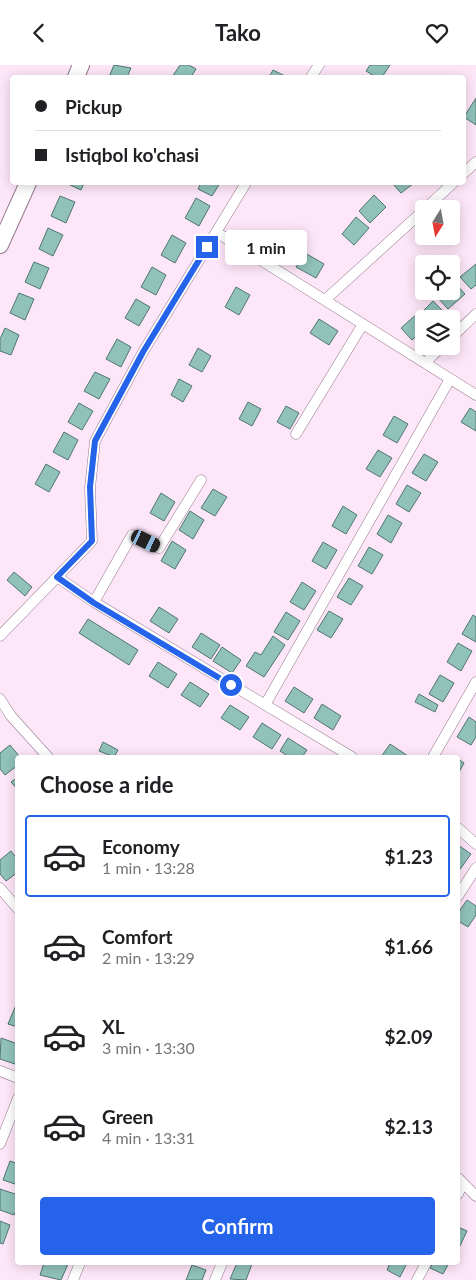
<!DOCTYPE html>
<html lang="en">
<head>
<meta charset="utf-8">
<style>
  body { margin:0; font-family:Lato,sans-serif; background:#f6f6f6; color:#202124; height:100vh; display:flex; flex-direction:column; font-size:19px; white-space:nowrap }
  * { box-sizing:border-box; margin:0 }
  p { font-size:16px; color:#757577 }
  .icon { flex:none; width:28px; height:28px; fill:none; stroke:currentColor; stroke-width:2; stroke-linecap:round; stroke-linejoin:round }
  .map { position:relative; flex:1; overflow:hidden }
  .drawer { position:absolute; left:15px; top:690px; width:445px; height:510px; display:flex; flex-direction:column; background:#fff; border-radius:5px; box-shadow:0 2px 12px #0003 }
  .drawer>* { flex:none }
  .top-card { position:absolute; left:10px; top:10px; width:456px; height:110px; border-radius:5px; box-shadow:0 2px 12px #0003; display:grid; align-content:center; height:110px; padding:0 25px; background:#fff }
  .needle { width:32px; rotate:191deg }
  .buttons { position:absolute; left:415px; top:135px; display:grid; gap:10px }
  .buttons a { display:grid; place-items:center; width:45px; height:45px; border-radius:5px; background:#fff; box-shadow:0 2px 12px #0003; font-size:25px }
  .end { position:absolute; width:22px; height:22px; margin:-11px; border:6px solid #2563eb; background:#fff; box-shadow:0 0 0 2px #fff }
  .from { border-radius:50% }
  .bubble { position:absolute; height:35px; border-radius:5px; background:#fff; box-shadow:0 2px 12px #0003; font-size:16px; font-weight:700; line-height:35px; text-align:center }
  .car { position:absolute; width:15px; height:30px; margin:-15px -8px; border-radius:6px; box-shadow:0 0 4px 1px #0007; background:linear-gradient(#222 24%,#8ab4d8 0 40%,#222 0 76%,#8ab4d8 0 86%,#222 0) }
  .top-card b { display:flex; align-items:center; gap:18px; height:48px; font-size:19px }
  .top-card b+b { border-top:1px solid #e0e0e0 }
  .top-card i { width:12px; height:12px; background:#202124 }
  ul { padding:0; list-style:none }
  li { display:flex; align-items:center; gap:15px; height:82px; margin:0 10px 8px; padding:0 15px; border:2px solid transparent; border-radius:5px }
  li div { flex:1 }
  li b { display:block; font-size:19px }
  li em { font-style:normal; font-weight:700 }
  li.on { border-color:#2563eb }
  li>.icon { width:45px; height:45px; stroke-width:1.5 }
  h2 { padding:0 25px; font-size:22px; line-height:60px }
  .button { display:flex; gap:10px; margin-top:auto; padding:10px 25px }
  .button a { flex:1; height:58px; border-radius:5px; background:#2563eb; color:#fff; font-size:20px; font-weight:700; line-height:58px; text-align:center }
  header { display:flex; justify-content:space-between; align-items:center; height:65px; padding:0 25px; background:#fff; font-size:22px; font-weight:700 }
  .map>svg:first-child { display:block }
  .building { fill:#90c2ba; stroke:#4f7670 }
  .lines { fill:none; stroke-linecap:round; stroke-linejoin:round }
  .minor-casing { stroke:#93788d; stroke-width:11 }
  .primary-casing { stroke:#93788d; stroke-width:18 }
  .minor { stroke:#fff; stroke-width:10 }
  .primary { stroke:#fff; stroke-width:16 }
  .route { stroke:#2563eb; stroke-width:6 }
</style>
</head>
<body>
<header><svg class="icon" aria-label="back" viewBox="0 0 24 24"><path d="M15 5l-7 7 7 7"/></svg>Tako<svg class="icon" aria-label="heart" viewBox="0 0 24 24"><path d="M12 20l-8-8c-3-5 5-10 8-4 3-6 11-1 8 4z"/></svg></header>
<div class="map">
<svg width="476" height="1215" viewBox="0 0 476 1215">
  <rect width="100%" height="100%" fill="#fee6f9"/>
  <path class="building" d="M114,0L131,3L127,12H109Z
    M180,0H189L196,4L191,12H172Z
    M370,0H390L382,12H376L366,6Z
    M273,5L287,12H269Z
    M476,33V60L464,52Z
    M66,118H84L81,125Z
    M201,118H220L212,131L198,124Z
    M392,118H414L401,128Z
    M374,130L386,142L370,158L359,146Z
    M60,131L75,137L66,158L51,151Z
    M196,133L210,141L199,161L185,153Z
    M356,152L369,163L354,180L342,169Z
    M48,163L63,170L53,191L39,184Z
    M272,167L291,179L283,193L263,181Z
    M172,170L186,178L175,198L161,190Z
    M305,188L324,199L316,213L296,202Z
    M34,197L49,203L40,224L25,217Z
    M476,199V220L471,224L460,212Z
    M152,202L166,210L156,230L141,222Z
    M454,217L465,229L448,244L437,232L444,226H451V219Z
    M236,222L250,230L239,250L225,242Z
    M19,228L34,234L25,255L10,248Z
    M136,234L150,242L139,261L125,253Z
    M433,236L444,247L437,254H429L422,247Z
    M418,248L424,255V265L412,275L401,263Z
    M319,254L338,266L329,280L310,268Z
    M5,263L19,270L11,290L0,286V274Z
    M117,274L131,282L121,302L106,294Z
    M198,283L211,291L202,307L189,300Z
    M95,307L110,314L99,334L84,326Z
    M179,314L192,321L183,337L171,330Z
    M248,337L261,344L252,361L239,354Z
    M79,338L93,346L82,365L68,357Z
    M286,341L299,348L290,364L277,357Z
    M470,343L476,347V366L461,357Z
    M394,351L408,359L397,378L383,370Z
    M64,367L78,375L68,395L53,387Z
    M378,385L392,393L380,412L366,404Z
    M424,389L438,397L426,416L412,408Z
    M46,399L60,407L49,427L35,419Z
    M407,420L421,428L409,447L396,439Z
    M213,424L227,432L215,451L201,443Z
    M161,428L175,437L164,456L150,448Z
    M343,441L357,450L346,469L332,461Z
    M190,446L204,455L193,474L179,465Z
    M388,450L402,458L391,478L377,469Z
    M172,476L186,485L175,504L161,496Z
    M323,477L337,485L326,504L312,496Z
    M369,482L383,490L372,509L358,501Z
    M14,507L32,522L25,531L7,515Z
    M349,513L363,521L351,540L337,532Z
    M302,517L316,526L304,545L290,537Z
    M159,542L178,554L169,568L150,556Z
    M329,546L343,554L331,573L317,565Z
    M286,547L300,556L288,575L274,567Z
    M473,550L476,552V577L462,569Z
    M88,554L138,585L129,600L79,568Z
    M201,568L220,580L211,594L192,582Z
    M273,571L285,580L264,612L246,601L255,587L261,590Z
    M458,578L472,586L461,606L447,597Z
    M222,582L241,595L232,608L213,596Z
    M158,597L177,609L168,623L149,611Z
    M440,610L454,618L443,637L429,629Z
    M190,617L209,629L200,642L181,630Z
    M294,622L313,634L304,648L285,636Z
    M419,629L438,640L435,647L415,637Z
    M322,639L341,651L333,665L314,653Z
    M230,640L249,652L240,665L221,653Z
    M469,652L476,657V672L471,680L457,672Z
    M262,658L281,670L272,684L253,672Z
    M288,673L307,685L302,692H289L280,686Z
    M103,677L118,685L114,692L99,686Z
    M390,679L408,691L407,692H381Z
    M10,680L20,692H18V700L5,710L0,704V688Z
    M458,694L464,698L458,709Z
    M18,712V725L11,717Z
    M458,780L471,789L458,807Z
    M11,786L18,795V807L6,816L0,809V795Z
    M467,835L476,841V850L468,862L458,856V848Z
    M16,940L18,941V962L8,959Z
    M1,973L18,979V992L15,999L0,994Z
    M10,1096L18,1099V1120L3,1115Z
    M0,1124L18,1130V1140L14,1150L0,1145Z
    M0,1156L10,1160L3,1179L0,1178Z
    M458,1162L467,1166L458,1185Z
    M44,1198L68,1199L61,1215L40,1210Z
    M237,1198L252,1199L246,1215L230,1214Z
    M390,1198H407L400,1212L387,1205Z
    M433,1198H449L443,1209L430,1203Z
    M192,1200L206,1205L202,1215H186Z"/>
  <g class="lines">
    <g class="minor-casing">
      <path id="minor" d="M311,12L319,0
        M464,108L476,97
        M425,144L453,118
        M216,167L476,330
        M325,235L424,145
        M451,273L476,249
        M425,298L442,281
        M296,369L363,259
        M57,512L94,537L352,692
        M94,537L132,470L159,483L201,415
        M0,571L92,476L90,423L95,376L143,287L246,118
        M0,634L11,651L48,692
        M265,640L450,314
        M433,692L476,617
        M458,763L476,779
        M0,823L18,844
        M458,831L476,803
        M0,1006L18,1013
        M0,1079L18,1033
        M458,1113L476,1131
        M458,1129L463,1118
        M73,1215L80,1198
        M215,1215L222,1198
        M417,1215L426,1198"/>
    </g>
    <g class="primary-casing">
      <path id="primary" d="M76,12L81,0
        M0,180L28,118"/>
    </g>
    <use href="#minor" class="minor"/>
    <use href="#primary" class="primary"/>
  </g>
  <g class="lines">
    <path class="route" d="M207,182L143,287L95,376L90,422L92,476L57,512L94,538L231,620"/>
  </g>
</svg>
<div class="buttons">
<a><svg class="needle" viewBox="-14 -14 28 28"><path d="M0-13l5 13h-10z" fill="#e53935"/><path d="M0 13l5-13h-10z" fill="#757577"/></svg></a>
<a><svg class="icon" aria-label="locate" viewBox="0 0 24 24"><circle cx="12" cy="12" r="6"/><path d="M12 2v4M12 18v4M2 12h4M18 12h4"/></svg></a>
<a><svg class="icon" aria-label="layers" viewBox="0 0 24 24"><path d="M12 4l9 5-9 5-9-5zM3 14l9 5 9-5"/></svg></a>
</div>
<i class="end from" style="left:231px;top:620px"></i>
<i class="end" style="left:207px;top:182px"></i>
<div class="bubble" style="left:225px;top:165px;width:82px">1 min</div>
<i class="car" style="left:146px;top:476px;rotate:116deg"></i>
<div class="top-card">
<b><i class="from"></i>Pickup</b>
<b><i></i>Istiqbol ko'chasi</b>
</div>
<section class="drawer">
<h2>Choose a ride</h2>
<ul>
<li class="on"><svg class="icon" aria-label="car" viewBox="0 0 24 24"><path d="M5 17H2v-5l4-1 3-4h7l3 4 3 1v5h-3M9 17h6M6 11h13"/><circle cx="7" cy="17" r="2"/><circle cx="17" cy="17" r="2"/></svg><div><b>Economy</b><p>1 min · 13:28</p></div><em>$1.23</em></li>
<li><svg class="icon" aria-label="car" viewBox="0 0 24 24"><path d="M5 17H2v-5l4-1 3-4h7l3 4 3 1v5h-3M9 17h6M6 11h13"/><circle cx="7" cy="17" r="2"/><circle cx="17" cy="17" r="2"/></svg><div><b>Comfort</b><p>2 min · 13:29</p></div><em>$1.66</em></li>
<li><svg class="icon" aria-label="car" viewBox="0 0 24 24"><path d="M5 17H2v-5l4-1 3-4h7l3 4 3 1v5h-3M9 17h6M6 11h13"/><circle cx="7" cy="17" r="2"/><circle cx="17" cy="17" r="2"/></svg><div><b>XL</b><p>3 min · 13:30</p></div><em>$2.09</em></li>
<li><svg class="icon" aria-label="car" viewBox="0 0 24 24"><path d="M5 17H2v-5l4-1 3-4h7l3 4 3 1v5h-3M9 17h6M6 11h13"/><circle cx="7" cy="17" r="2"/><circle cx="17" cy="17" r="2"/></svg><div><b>Green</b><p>4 min · 13:31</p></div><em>$2.13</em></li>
</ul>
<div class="button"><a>Confirm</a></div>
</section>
</div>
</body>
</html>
